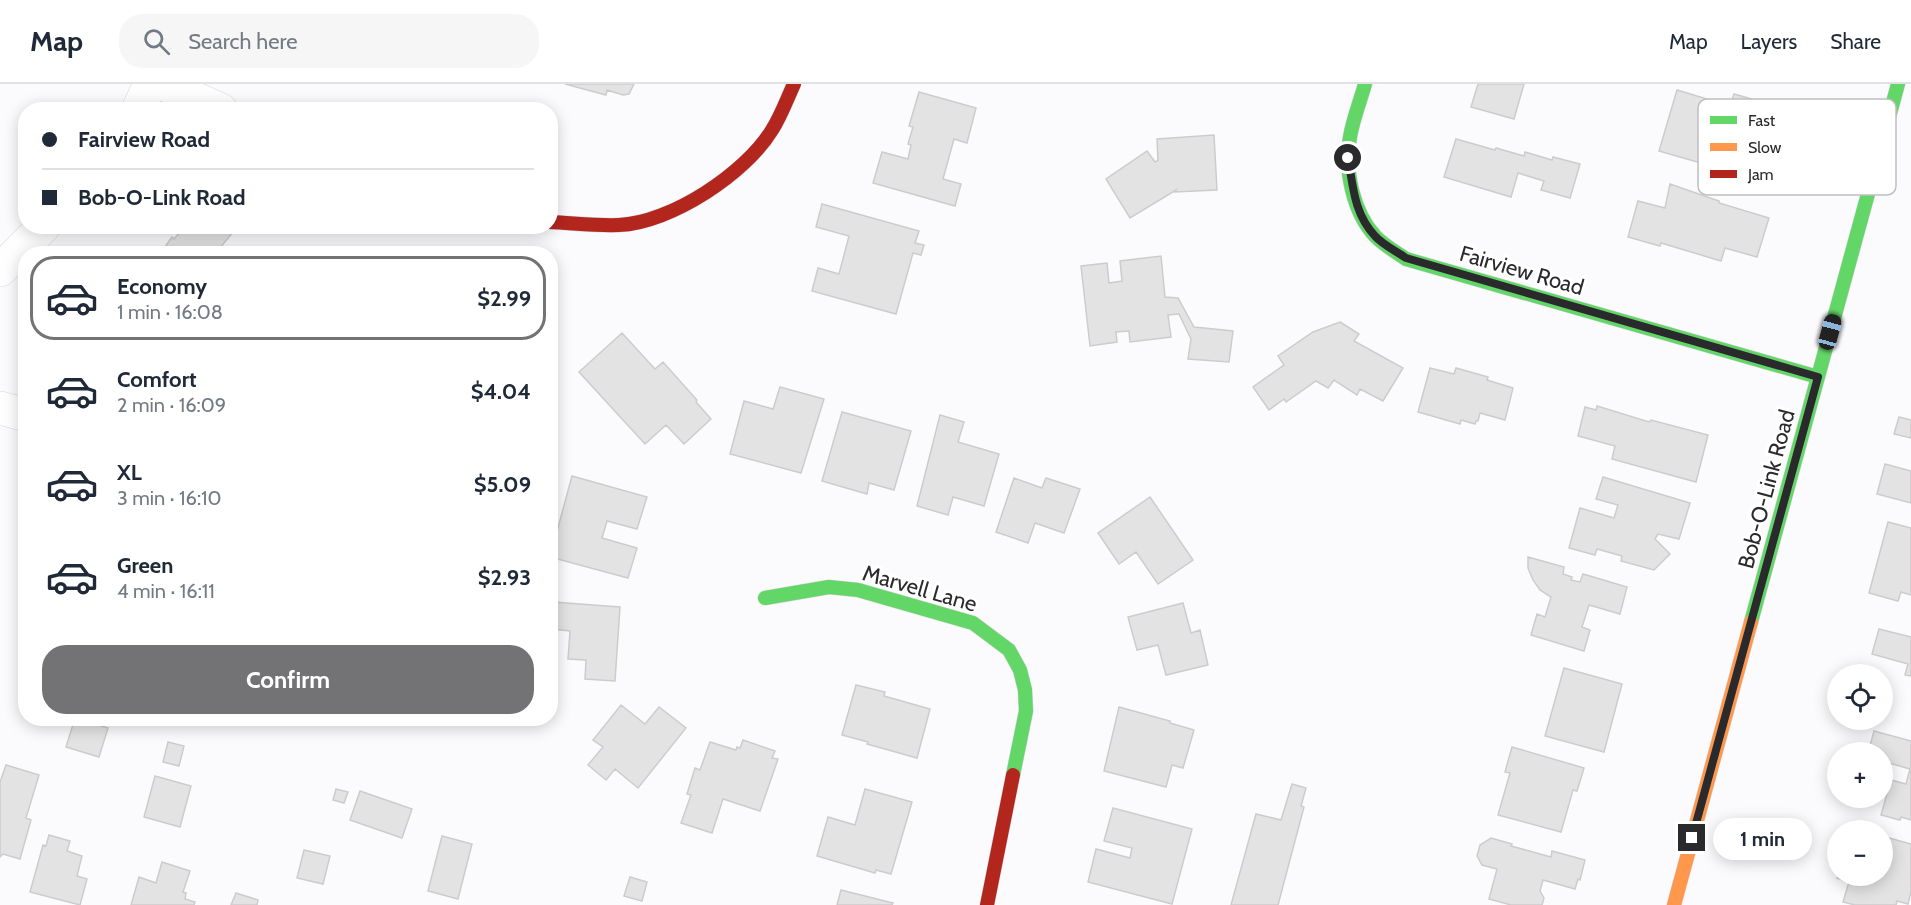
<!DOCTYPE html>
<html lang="en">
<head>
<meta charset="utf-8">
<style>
  body { margin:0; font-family:Cabin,sans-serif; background:#f6f6f7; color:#1f2937; height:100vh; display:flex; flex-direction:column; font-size:22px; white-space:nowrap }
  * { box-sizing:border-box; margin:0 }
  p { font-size:20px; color:#747a83 }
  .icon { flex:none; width:33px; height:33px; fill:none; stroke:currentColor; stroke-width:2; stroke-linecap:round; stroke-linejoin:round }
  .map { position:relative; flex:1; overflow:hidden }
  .panel { position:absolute; left:18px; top:162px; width:540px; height:480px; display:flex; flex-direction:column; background:#fff; border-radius:24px; box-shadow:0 3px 15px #0003 }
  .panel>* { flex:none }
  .banner { position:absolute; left:18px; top:18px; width:540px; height:132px; border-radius:24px; box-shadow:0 3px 15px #0003; display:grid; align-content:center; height:132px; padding:0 24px; background:#fff }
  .buttons { position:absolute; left:1827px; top:580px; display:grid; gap:12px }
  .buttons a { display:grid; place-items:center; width:66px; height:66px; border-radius:50%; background:#fff; box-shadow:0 3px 15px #0003; font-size:30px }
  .end { position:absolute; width:27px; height:27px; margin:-14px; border:8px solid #2a2a2d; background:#fff; box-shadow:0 0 0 3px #fff }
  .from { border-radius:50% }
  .bubble { position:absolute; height:42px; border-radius:21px; background:#fff; box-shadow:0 3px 15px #0003; font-size:20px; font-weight:700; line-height:42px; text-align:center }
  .car { position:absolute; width:18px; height:36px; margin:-18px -9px; border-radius:8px; box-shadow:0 0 4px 2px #0007; background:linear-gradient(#222 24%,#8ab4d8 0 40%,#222 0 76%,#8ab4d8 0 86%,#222 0) }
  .banner b { display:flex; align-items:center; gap:21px; height:57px; font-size:22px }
  .banner b+b { border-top:2px solid #e0e1e3 }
  .banner i { width:15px; height:15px; background:#1f2937 }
  ul { padding:10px 0 0; list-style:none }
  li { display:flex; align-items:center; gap:18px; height:84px; margin:0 12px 9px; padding:0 12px; border:3px solid transparent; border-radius:24px }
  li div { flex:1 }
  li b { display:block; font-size:22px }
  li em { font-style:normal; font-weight:700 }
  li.current { border-color:#737376 }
  li>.icon { width:54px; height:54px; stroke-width:1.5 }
  .action { display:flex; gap:12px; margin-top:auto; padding:12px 24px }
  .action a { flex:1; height:69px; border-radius:24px; background:#737376; color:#fff; font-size:24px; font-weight:700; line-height:69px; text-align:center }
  header { display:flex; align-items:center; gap:36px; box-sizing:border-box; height:84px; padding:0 30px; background:#fff; border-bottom:2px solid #e0e1e3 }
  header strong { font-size:28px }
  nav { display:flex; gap:33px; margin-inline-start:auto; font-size:21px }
  .search { width:420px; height:54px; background:#f6f6f7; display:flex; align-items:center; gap:15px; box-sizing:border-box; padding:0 21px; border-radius:24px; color:#747a83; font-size:22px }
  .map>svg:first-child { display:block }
  .building { fill:#e4e3e3; stroke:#cdcccc; stroke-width:1.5 }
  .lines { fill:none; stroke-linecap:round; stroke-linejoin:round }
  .street-casing { stroke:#d7d7da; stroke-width:34 }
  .fast-casing { stroke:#d7d7da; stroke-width:15 }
  .slow-casing { stroke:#d7d7da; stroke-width:15 }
  .jam-casing { stroke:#d7d7da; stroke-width:15 }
  .street { stroke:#fefeff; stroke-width:33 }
  .fast { stroke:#63d668; stroke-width:14 }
  .slow { stroke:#ff974d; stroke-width:14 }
  .jam { stroke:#b3261e; stroke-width:14 }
  .route { stroke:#2a2a2d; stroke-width:8 }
  .labels { text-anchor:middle; stroke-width:6; stroke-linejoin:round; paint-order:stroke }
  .street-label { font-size:22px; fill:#2a2a2d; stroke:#fff }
  .key { fill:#fff; stroke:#bfbfc0; stroke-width:1.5 }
  .key-label { font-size:16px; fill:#2a2a2d }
</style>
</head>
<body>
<header>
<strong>Map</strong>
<div class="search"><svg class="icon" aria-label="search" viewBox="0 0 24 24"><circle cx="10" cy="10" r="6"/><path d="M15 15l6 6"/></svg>Search here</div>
<nav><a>Map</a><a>Layers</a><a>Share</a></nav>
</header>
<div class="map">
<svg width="1911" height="821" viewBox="0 0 1911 821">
  <rect width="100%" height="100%" fill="#fbfbfe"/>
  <path class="building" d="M565,0H634L629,10L623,11L607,6L606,11Z
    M1478,0H1524L1514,35L1471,23Z
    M1677,6L1730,22L1734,10L1773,21L1764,51L1728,40L1715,83L1659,67Z
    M919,8L976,24L967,59L954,55L943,95L961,100L955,122L873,99L882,68L908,75L911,61L908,60L913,43L909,42Z
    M1214,51L1217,106L1175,108L1176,106L1130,134L1106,95L1147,67L1155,78L1158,76L1157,55Z
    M1456,55L1495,66L1496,64L1524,72L1525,68L1552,76L1553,73L1580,80L1570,114L1541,106L1544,97L1518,89L1511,113L1444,93Z
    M1670,100L1719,117V119L1769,134L1757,173L1725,164L1721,177L1661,159L1660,162L1628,153L1638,117L1665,124Z
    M822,120L919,147L915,159L924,161L921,171L913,169L896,230L812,207L818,184L839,190L849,152L816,143Z
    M185,142H238L215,170H212L205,164L200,170H160L172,153L174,155Z
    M1161,172L1165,213L1178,214L1194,243L1233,247L1229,278L1188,275L1191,255L1179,230L1168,231L1171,253L1130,258L1129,247L1116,248L1117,258L1090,262L1081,182L1107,179L1109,199L1122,197L1120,177Z
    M1340,238L1359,250L1354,257L1403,284L1383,317L1360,305L1357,311L1334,296L1328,304L1316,297L1286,318L1284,315L1269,326L1253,303L1284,281L1278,272L1313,248Z
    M622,249L655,285L663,278L697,316L696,318L711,335L684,360L666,341L645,360L579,288Z
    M1430,284L1454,290L1456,284L1488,293L1487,296L1513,304L1505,336L1480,329L1478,337H1476L1475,340L1461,336L1460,340L1418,328Z
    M780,303L824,315L801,389L730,370L744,317L773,325Z
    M1597,322L1649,338L1651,336L1708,351L1696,398L1612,375L1615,362L1578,352L1585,323L1596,326Z
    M842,328L911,347L894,406L869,399L867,410L822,397Z
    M940,331L964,338L958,358L999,370L984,422L953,413L948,431L917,422Z
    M1899,333L1911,336V354L1894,350Z
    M1885,380L1911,387V419L1877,410Z
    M572,392L647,413L637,445L607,437L602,454L637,464L628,494L550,473Z
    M1603,393L1690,419L1679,455L1658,450L1655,455L1670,470L1654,486L1621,477L1622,472L1597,465L1595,471L1569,464L1580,424L1614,434L1618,421L1596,415Z
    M1014,394L1042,404L1046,394L1080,405L1064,449L1035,439L1028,459L996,448Z
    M1150,413L1193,476L1158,500L1136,468L1119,480L1098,449Z
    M26,427V482L21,480L25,466L21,465L25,453L19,452Z
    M1888,438L1911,444V511L1901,508L1898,517L1869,509Z
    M1528,473L1564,483L1563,490L1572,493L1571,496L1580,498L1583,490L1627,503L1620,530L1589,521L1582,543L1590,546L1584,567L1531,551L1537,530L1545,533L1551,513L1540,506L1533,496L1528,484Z
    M553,518L620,523L615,597L585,595L586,576L568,575L570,547L552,545Z
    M1183,519L1191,549L1200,546L1208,581L1166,591L1158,561L1137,566L1128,533Z
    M1879,545L1911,553V592L1905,591L1908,580L1872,570Z
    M1564,584L1622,600L1604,668L1545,652Z
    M856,601L885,608L884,612L930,625L917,674L867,660L868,658L842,651Z
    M621,621L645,640L659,623L686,644L638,704L615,685L606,696L588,681L603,663L593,656Z
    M1119,623L1170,637V639L1194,646L1183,684L1172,681L1166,703L1104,687Z
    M75,634L108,644L99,673L66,663Z
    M1874,647L1911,657V736L1901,733L1900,736L1881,731L1891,696L1906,700L1910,685L1882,677V669H1868Z
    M743,656L775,667L772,674L778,675L760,727L723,715L712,749L681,739L691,711L687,710L695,684L700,686L710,658L736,666L737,663L740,664Z
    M168,658L184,662L179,682L163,678Z
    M1512,663L1584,684L1577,707L1573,706L1561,748L1498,731L1510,689L1505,688Z
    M6,681L39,691L26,734L31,736L20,775L3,770L0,773V698Z
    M155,692L191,702L180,743L144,733Z
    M1292,700L1306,704L1301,722L1304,723L1278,821H1231L1256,730L1281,736Z
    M336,705L348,708L344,719L333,716Z
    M865,705L912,718L891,790L876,786L875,789L817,772L828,733L855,741Z
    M360,707L412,725L402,754L350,736Z
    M1113,724L1192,745L1172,820L1088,798L1096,765L1130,774L1132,764L1104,757Z
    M1845,741L1865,747H1843Z
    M49,751L70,757L67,767L82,772L77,792L87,795L80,821L30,808L43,761L46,762Z
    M442,752L472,760L458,815L428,807Z
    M1882,752L1911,760V808L1908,820L1897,817L1896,821H1855L1843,818L1849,798L1837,794L1838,792H1882Z
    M1491,754L1512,760L1511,762L1551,773L1552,767L1585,776L1580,796L1578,795L1575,805L1543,796L1540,807L1544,814L1542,821H1511L1489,815L1497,785L1482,781L1477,772L1480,761Z
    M304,766L330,772L323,800L297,794Z
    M162,778L190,787L183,808L186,809L185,815L195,818L194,821H131L139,793L156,799Z
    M630,793L647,798L642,817L624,812Z
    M841,806L893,819L892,821H837Z
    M236,809L258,816L257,821H231Z"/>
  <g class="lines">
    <g class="street-casing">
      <path id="street" d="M163,0L221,26
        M138,26L150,0
        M0,186L44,142
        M0,324L26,331"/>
    </g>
    <g class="fast-casing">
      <path id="fast" d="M1365,0C1360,18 1353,35 1350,53C1344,86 1353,129 1376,153C1385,162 1396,168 1406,175L1818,293
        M765,514L829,503L858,506L973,539L1009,566L1020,586L1025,606L1026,627L1013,691
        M1751,538L1898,0"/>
    </g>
    <g class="slow-casing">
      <path id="slow" d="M1674,821L1751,538"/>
    </g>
    <g class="jam-casing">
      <path id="jam" d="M550,138C573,139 597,142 619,141C671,139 746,89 772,46C781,32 787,15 794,0
        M987,821L1013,691"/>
    </g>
    <use href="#street" class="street"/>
    <use href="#fast" class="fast"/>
    <use href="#slow" class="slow"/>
    <use href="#jam" class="jam"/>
  </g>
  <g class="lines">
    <path class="route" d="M1348,74C1353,102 1354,130 1375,152C1383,161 1396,167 1406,174L1818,293L1692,754"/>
  </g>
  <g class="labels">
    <g class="street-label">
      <text transform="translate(1522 186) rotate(16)" y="8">Fairview Road</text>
      <text transform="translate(1766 405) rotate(-75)" y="8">Bob-O-Link Road</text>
      <text transform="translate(920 504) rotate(16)" y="8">Marvell Lane</text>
    </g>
  </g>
  <rect x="1698" y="15" width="198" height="96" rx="9" class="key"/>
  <rect x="1710" y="32" width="27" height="8" fill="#63d668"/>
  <rect x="1710" y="59" width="27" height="8" fill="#ff974d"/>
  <rect x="1710" y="86" width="27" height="8" fill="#b3261e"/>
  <g class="key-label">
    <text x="1748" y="42">Fast</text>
    <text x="1748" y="69">Slow</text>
    <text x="1748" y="96">Jam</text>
  </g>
</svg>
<div class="buttons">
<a><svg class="icon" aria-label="locate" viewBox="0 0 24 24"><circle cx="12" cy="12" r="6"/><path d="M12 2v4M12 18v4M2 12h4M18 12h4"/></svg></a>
<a>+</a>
<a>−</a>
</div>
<i class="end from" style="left:1348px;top:74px"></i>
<i class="end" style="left:1692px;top:754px"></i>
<div class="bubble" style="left:1713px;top:734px;width:99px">1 min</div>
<i class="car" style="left:1830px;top:248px;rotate:15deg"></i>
<div class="banner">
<b><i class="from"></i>Fairview Road</b>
<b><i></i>Bob-O-Link Road</b>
</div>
<section class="panel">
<ul>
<li class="current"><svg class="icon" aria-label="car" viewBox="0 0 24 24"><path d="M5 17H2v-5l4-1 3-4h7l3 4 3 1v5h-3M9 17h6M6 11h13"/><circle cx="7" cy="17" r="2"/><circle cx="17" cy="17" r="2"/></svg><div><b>Economy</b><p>1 min · 16:08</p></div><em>$2.99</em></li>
<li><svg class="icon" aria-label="car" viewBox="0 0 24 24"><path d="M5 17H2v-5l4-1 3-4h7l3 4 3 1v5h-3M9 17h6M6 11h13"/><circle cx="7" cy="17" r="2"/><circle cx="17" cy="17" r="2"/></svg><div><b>Comfort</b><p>2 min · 16:09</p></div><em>$4.04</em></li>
<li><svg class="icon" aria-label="car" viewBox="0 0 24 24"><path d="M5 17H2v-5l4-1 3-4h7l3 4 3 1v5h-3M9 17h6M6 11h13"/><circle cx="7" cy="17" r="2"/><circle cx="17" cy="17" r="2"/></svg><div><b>XL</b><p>3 min · 16:10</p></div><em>$5.09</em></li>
<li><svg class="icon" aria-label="car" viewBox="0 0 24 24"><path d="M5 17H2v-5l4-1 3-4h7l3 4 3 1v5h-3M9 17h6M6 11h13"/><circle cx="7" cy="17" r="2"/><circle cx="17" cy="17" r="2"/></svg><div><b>Green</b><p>4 min · 16:11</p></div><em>$2.93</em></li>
</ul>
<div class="action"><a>Confirm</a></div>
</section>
</div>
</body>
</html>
